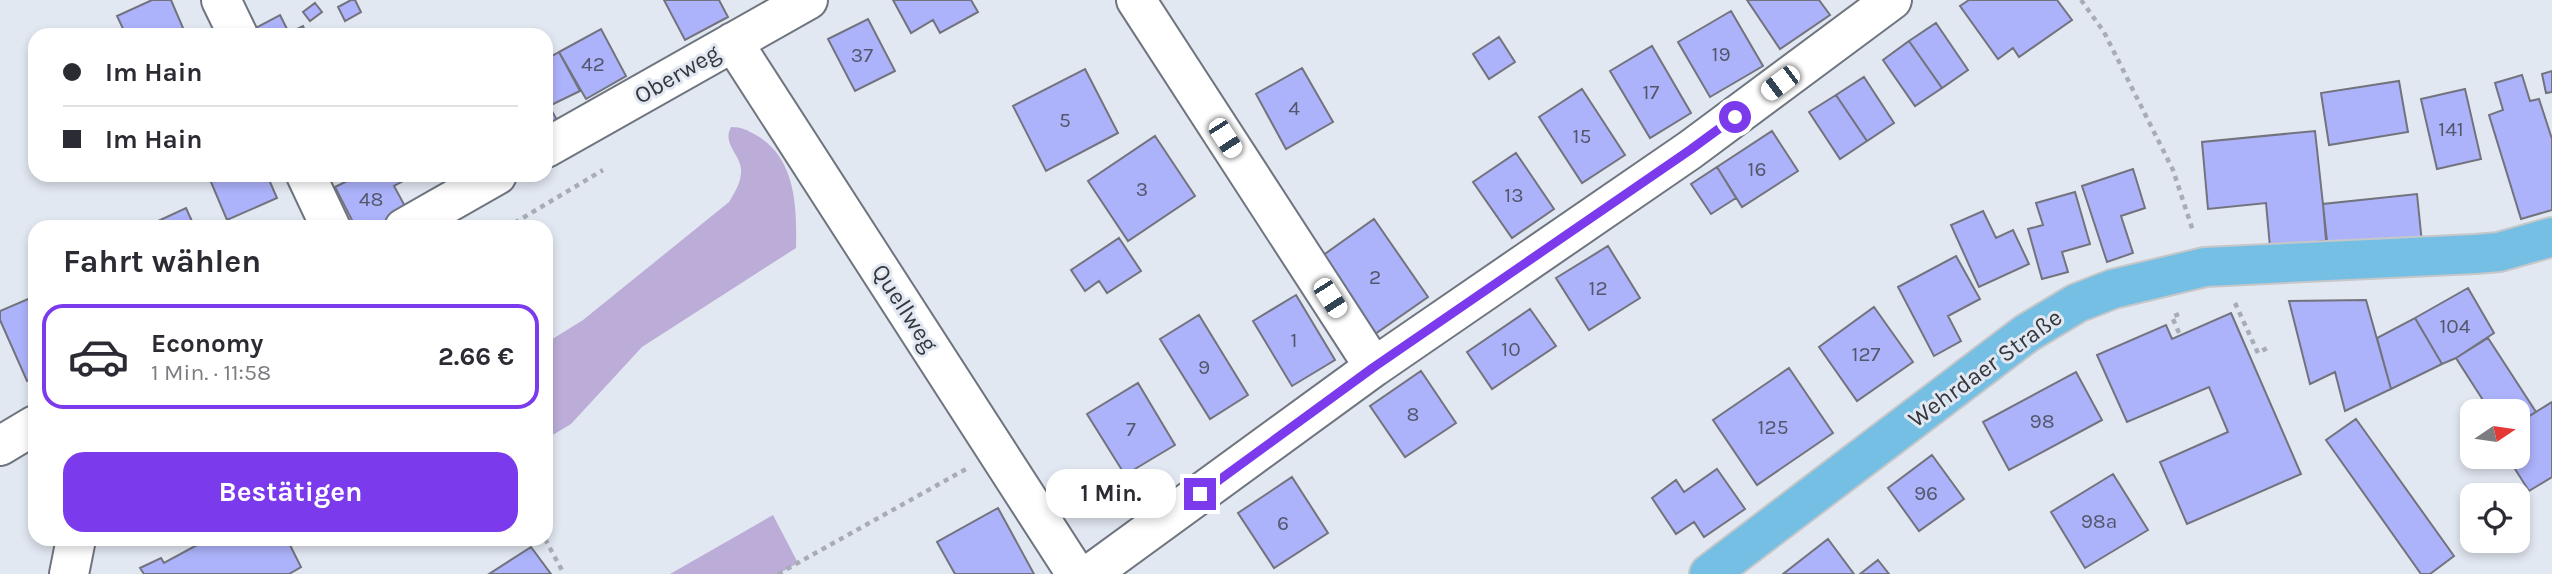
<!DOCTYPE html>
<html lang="de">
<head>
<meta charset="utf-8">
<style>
  body { margin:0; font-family:Karla,sans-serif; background:#f2f2f3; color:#2b2b33; height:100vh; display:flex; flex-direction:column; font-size:26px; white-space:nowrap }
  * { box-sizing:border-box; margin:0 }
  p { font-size:23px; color:#7c7c81 }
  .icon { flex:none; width:38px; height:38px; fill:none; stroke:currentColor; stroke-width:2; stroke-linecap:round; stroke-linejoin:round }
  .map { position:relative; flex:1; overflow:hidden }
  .panel { position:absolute; left:28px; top:220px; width:525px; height:326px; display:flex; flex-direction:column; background:#fff; border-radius:21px; box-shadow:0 4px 10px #0003 }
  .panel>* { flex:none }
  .guide { position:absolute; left:28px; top:28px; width:525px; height:154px; border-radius:21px; box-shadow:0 4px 10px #0003; display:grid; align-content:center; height:154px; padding:0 35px; background:#fff }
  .needle { width:46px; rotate:77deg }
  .fabs { position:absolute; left:2460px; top:399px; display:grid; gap:14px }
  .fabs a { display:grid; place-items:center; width:70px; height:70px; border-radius:14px; background:#fff; box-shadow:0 4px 10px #0003; font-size:35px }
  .end { position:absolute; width:32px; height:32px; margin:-16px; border:9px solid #7c3aed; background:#fff; box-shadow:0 0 0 4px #fff }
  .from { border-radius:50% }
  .bubble { position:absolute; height:49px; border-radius:21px; background:#fff; box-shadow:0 4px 10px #0003; font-size:23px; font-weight:700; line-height:49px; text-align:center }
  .car { position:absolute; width:21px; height:42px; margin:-21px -10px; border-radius:9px; box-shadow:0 0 5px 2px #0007; background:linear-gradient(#fff 24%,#345 0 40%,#fff 0 76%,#345 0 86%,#fff 0) }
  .guide b { display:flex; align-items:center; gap:24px; height:66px; font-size:26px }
  .guide b+b { border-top:2px solid #e1e1e2 }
  .guide i { width:18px; height:18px; background:#2b2b33 }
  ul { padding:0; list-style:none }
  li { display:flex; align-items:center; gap:21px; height:105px; margin:0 14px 10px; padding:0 21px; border:4px solid transparent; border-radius:21px }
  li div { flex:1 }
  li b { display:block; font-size:26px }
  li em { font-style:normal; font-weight:700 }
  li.selected { border-color:#7c3aed }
  li>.icon { width:63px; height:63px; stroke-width:1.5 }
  h2 { padding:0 35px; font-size:32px; line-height:84px }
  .primary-button { display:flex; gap:14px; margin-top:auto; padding:14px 35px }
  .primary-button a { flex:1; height:80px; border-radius:21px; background:#7c3aed; color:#fff; font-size:28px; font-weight:700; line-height:80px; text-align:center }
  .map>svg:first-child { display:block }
  .green { fill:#bcadd8 }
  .building { fill:#adb3fb; stroke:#72737d; stroke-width:2 }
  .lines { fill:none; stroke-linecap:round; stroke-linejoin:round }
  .minor-casing { stroke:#6f757e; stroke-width:42 }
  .major-casing { stroke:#c6c7c8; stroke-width:42 }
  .path { stroke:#a8adb5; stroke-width:4.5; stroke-dasharray:5 5; stroke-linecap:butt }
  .minor { stroke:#fff; stroke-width:38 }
  .major { stroke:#76bfe4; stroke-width:38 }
  .route { stroke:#7c3aed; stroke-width:9 }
  .labels { text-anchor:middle; stroke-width:6; stroke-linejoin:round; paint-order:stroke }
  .number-label { font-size:21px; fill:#53576c }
  .street-label { font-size:24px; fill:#35383c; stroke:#e2e8f2 }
</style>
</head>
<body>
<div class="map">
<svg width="2552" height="574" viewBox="0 0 2552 574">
  <rect width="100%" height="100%" fill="#e2e8f2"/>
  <path class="green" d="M731,127C742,127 747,130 756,135C796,158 797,207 796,248L642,347L571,424L546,439V343L583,320L729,202C735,192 742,181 741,169C740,154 722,144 731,127Z
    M773,515L798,563L778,574H670Z"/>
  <path class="building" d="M152,0H171L186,35H126L117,16Z
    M351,0H355L361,12L345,21L338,7Z
    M664,0H719L728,17L685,40Z
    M893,0H971L978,12L940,33L933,20L911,33Z
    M1747,0H1819L1830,15L1780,49Z
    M1969,0H2057L2072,20L2019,57L2013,48L1998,59L1960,6Z
    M315,3L322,12L310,21L303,12Z
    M1731,11L1763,66L1710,97L1678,42Z
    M280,15L289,33L303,26L307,35H252L250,31Z
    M868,19L895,71L855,91L828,39Z
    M1936,23L1968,70L1942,88L1909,41Z
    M601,29L626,76L586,99L559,52Z
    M1499,37L1515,62L1489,79L1473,54Z
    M1909,41L1942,88L1915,106L1883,60Z
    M1652,46L1691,113L1650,138L1610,71Z
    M559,52L580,91L549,106L557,120L546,126V59Z
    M1302,68L1333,122L1286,149L1256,94Z
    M1085,69L1118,133L1046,171L1013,106Z
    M2552,71V92L2546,93L2542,74Z
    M2522,75L2530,101L2539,99L2552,139V210L2521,219L2489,115L2503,110L2495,83Z
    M1864,77L1894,123L1867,141L1836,95Z
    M2399,81L2408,132L2329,145L2321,93Z
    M1582,89L1625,155L1582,183L1539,117Z
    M2465,89L2481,159L2437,169L2421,99Z
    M1836,95L1867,141L1840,159L1809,112Z
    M1772,131L1798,171L1742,207L1717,167Z
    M2315,131L2327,241L2270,247L2266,203L2208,209L2202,142Z
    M1155,136L1195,196L1128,241L1088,181Z
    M1516,153L1554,209L1512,238L1473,182Z
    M1717,167L1736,198L1711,214L1691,184Z
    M2133,169L2145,208L2121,216L2133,253L2107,262L2082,186Z
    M208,175H267L277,198L227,220Z
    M359,175H400L403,181L394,186L407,210L374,228H356L335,187Z
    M2075,192L2090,244L2062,252L2068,272L2042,279L2028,229L2043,225L2036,203Z
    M2417,194L2422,243L2327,252L2323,204Z
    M186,208L195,228H143Z
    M1983,211L1996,238L2013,230L2029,264L1979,287L1951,225Z
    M1374,219L1428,297L1375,334L1322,256Z
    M1119,238L1141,271L1107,293L1099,281L1085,291L1071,270Z
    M1608,246L1640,298L1589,330L1556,278Z
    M1956,256L1980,299L1948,316L1961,341L1934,356L1898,287Z
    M2468,288L2494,333L2456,358L2442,364L2415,318Z
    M1296,295L1335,360L1292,386L1253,321Z
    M35,296V377L27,381L0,320V311Z
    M2366,300L2391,389L2345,411L2335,372L2310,384L2289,301Z
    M1874,307L1913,362L1857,401L1819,347Z
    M1530,309L1556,346L1492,389L1467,352Z
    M2231,313L2301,474L2187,524L2160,462L2228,432L2209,387L2127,422L2097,355L2166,325L2172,339Z
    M1199,315L1248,395L1210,419L1160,339Z
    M2415,318L2442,364L2391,389L2377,338Z
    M2488,338L2536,412L2518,423V411H2490L2456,358Z
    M1789,368L1833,433L1757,485L1713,420Z
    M1421,371L1456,423L1405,457L1370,406Z
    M2076,372L2102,420L2009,470L1983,422Z
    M1138,383L1175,445L1125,475L1087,414Z
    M2552,402V477L2529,491L2508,458L2518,457V423Z
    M2356,419L2454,556L2430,574H2421L2326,440Z
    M1932,455L1964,499L1919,531L1888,488Z
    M1717,469L1745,509L1704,537L1694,522L1676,534L1652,498L1676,480L1684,492Z
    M2113,474L2148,530L2085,568L2051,512Z
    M1292,477L1328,533L1274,568L1238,513Z
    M998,508L1034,574H955L937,542Z
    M208,539H287L301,567L289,574H144L140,568L161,558L164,563Z
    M1828,539L1854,574H1783Z
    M531,547L551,574H489Z
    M1878,560L1889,574H1860Z"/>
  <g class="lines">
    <g class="minor-casing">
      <path id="minor" d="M221,0L238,35
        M1136,0L1374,367
        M733,42L1076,574
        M546,148L808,0
        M306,175L331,228
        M404,228L497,175
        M0,446L35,425
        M69,574L76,539
        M1090,574L1374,367L1690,150L1892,0"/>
    </g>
    <g class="major-casing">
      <path id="major" d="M1709,574L2027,333L2077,303L2113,289L2205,267L2475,254L2499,252L2552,237"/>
    </g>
    <path class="path" d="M2081,0L2104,32L2173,170L2193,231
      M506,228L603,170
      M2235,303L2258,353L2267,348
      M2179,314L2172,317L2180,335
      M546,487V491
      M545,539L564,574
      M778,574L966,469"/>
    <use href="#minor" class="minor"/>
    <use href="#major" class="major"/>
  </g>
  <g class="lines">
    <path class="route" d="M1200,494L1374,367L1690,150L1735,117"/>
  </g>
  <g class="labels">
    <g class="number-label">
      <text x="1721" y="61">19</text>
      <text x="862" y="62">37</text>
      <text x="593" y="71">42</text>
      <text x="1651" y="99">17</text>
      <text x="1294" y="115">4</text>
      <text x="1065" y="127">5</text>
      <text x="2451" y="136">141</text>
      <text x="1582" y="143">15</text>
      <text x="1757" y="176">16</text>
      <text x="1142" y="196">3</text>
      <text x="1514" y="202">13</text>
      <text x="371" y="206">48</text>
      <text x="1375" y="284">2</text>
      <text x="1598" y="295">12</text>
      <text x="2455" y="333">104</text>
      <text x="1294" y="347">1</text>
      <text x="1511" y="356">10</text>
      <text x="1866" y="361">127</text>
      <text x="1204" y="374">9</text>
      <text x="1413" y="421">8</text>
      <text x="2042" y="428">98</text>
      <text x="1773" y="434">125</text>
      <text x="1131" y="436">7</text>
      <text x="1926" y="500">96</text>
      <text x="2099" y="528">98a</text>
      <text x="1283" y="530">6</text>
    </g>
    <g class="street-label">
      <text transform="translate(677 74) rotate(-30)" y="8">Oberweg</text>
      <text transform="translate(905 308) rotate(57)" y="8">Quellweg</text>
      <text transform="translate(1985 368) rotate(-36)" y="8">Wehrdaer Straße</text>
    </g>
  </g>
</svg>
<div class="fabs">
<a><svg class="needle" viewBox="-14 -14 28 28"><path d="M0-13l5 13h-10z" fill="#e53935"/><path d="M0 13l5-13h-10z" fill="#7c7c81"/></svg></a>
<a><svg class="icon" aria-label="locate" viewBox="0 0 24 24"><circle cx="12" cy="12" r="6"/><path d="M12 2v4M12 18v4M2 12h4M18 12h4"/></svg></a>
</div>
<i class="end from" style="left:1735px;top:117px"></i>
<i class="end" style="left:1200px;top:494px"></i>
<div class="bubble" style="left:1046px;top:469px;width:130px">1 Min.</div>
<i class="car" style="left:1780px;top:83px;rotate:233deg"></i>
<i class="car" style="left:1225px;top:138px;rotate:147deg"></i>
<i class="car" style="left:1330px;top:298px;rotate:147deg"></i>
<div class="guide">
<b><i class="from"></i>Im Hain</b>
<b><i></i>Im Hain</b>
</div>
<section class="panel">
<h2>Fahrt wählen</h2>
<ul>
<li class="selected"><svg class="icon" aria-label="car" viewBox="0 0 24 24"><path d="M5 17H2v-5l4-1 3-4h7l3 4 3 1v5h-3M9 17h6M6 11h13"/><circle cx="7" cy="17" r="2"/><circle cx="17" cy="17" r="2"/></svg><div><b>Economy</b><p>1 Min. · 11:58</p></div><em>2.66 €</em></li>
</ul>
<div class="primary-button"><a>Bestätigen</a></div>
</section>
</div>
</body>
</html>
